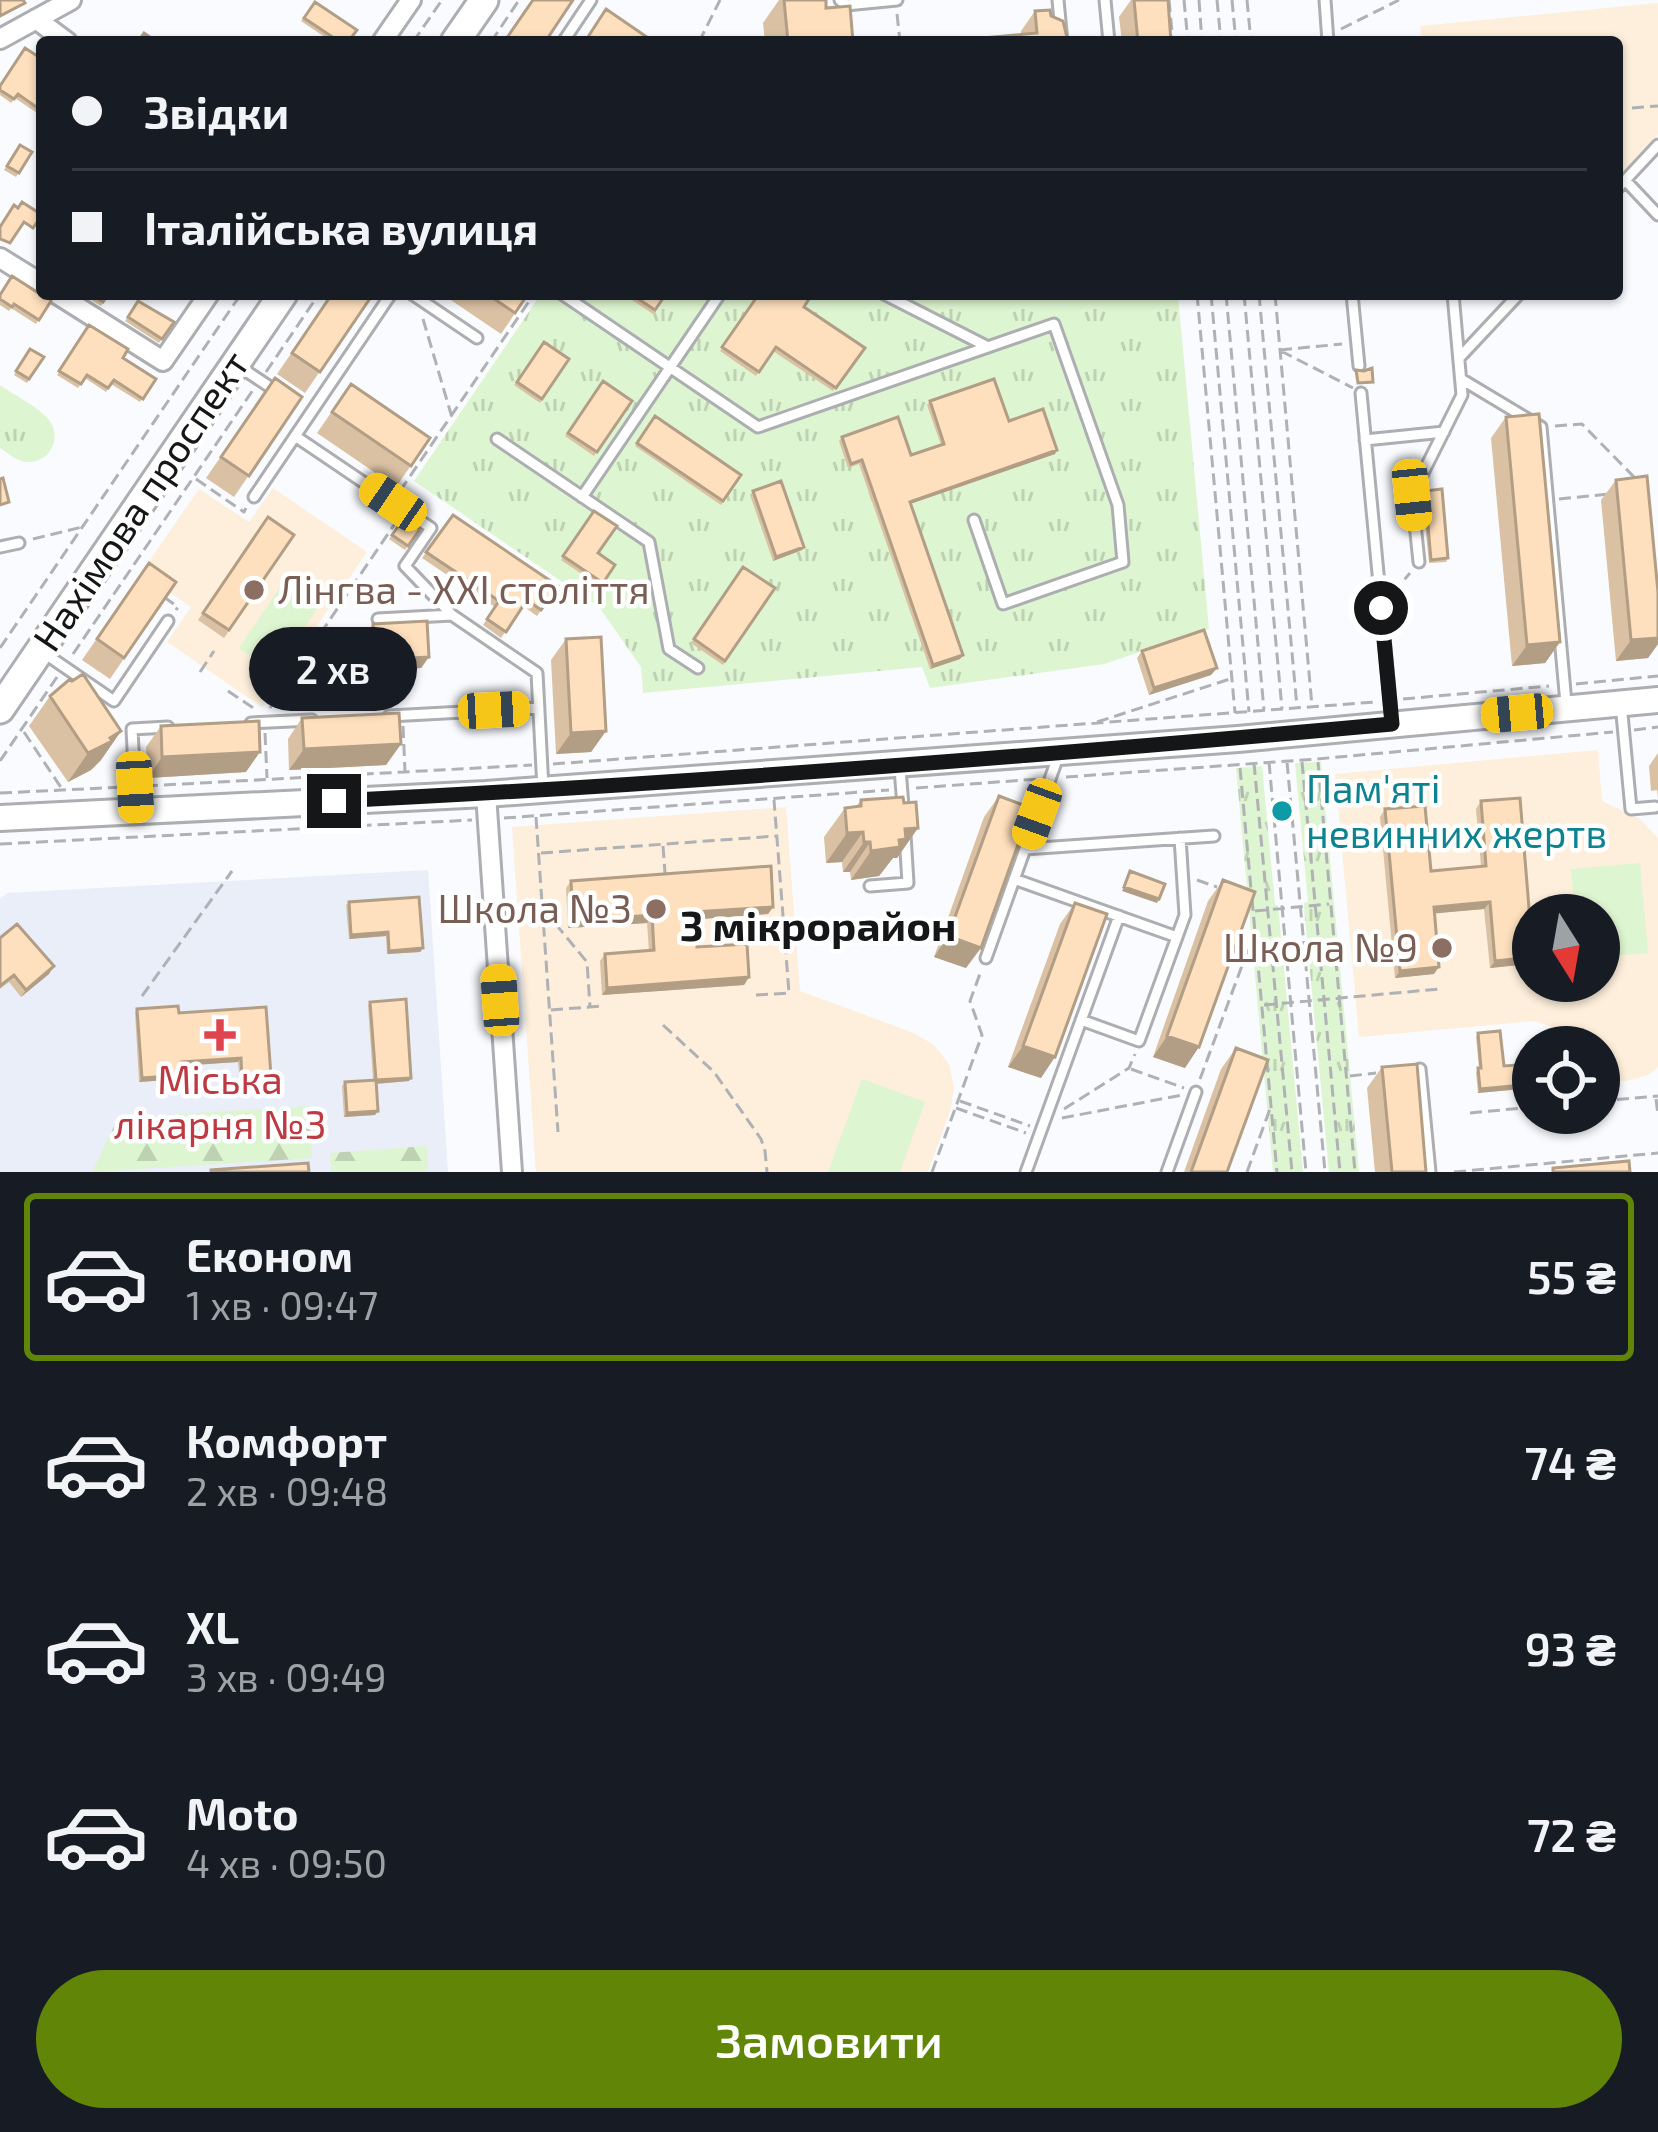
<!DOCTYPE html>
<html lang="uk">
<head>
<meta charset="utf-8">
<style>
  body { margin:0; font-family:"Exo 2",sans-serif; background:#20242c; color:#f1f3f6; height:100vh; display:flex; flex-direction:column; font-size:45px; white-space:nowrap }
  * { box-sizing:border-box; margin:0 }
  p { font-size:39px; color:#9ea1a6 }
  .icon { flex:none; width:66px; height:66px; fill:none; stroke:currentColor; stroke-width:2; stroke-linecap:round; stroke-linejoin:round }
  .map { position:relative; height:1172px; overflow:hidden }
  .details { display:flex; flex-direction:column; background:#171b24; flex:1 }
  .details>* { flex:none }
  .banner { position:absolute; left:36px; top:36px; width:1587px; height:264px; border-radius:12px; box-shadow:0 3px 9px #0004; display:grid; align-content:center; height:264px; padding:0 36px; background:#171b24 }
  .needle { width:78px; rotate:169deg }
  .fabs { position:absolute; left:1512px; top:894px; display:grid; gap:24px }
  .fabs a { display:grid; place-items:center; width:108px; height:108px; border-radius:50%; background:#171b24; box-shadow:0 3px 9px #0004; font-size:60px }
  .end { position:absolute; width:54px; height:54px; margin:-27px; border:15px solid #151617; background:#fff; box-shadow:0 0 0 6px #fff }
  .from { border-radius:50% }
  .bubble { position:absolute; height:84px; border-radius:42px; background:#171b24; box-shadow:0 3px 9px #0004; font-size:39px; font-weight:600; line-height:84px; text-align:center }
  .car { position:absolute; width:36px; height:72px; margin:-36px -18px; border-radius:15px; box-shadow:0 0 9px 3px #0007; background:linear-gradient(#f5c518 24%,#345 0 40%,#f5c518 0 76%,#345 0 86%,#f5c518 0) }
  .banner b { display:flex; align-items:center; gap:42px; height:114px; font-size:45px }
  .banner b+b { border-top:3px solid #363941 }
  .banner i { width:30px; height:30px; background:#f1f3f6 }
  ul { padding:21px 0 0; list-style:none }
  li { display:flex; align-items:center; gap:36px; height:168px; margin:0 24px 18px; padding:0 12px; border:6px solid transparent; border-radius:12px }
  li div { flex:1 }
  li b { display:block; font-size:45px }
  li em { font-style:normal; font-weight:600 }
  li.selected { border-color:#618607 }
  li>.icon { width:108px; height:108px; stroke-width:1.5 }
  .action { display:flex; gap:24px; margin-top:auto; padding:24px 36px }
  .action a { flex:1; height:138px; border-radius:72px; background:#618607; color:#fff; font-size:48px; font-weight:600; line-height:138px; text-align:center }
  .map>svg:first-child { display:block }
  .built { fill:#e9eef8 }
  .education { fill:#fdefdb; fill-rule:evenodd }
  .grass { fill:url(#grass-tufts) }
  .forest { fill:url(#forest-firs) }
  .garden { fill:#def5d1 }
  .lines { fill:none; stroke-linecap:round; stroke-linejoin:round }
  .service-casing { stroke:#acaeb1; stroke-width:15 }
  .minor-casing { stroke:#acaeb1; stroke-width:24 }
  .tertiary-casing { stroke:#acaeb1; stroke-width:30 }
  .secondary-casing { stroke:#acaeb1; stroke-width:33 }
  .path { stroke:#afb1b4; stroke-width:3; stroke-dasharray:12 6; stroke-linecap:butt }
  .service { stroke:#fff; stroke-width:9 }
  .minor { stroke:#fff; stroke-width:18 }
  .tertiary { stroke:#fff; stroke-width:24 }
  .secondary { stroke:#fff; stroke-width:27 }
  .wall { fill:#dac1a3 }
  .shaded-wall { fill:#b29d85 }
  .building { fill:#fee0be; stroke:#b29d85; stroke-width:3 }
  .route { stroke:#151617; stroke-width:15 }
  .education-dot { fill:#8d6e63; stroke:#fff; stroke-width:4.5 }
  .culture-dot { fill:#0f9aa8; stroke:#fff; stroke-width:4.5 }
  .health-dot { fill:#e0444e; stroke:#fff; stroke-width:4.5 }
  .labels { text-anchor:middle; stroke-width:9; stroke-linejoin:round; paint-order:stroke }
  .street-label { font-size:39px; fill:#151617; stroke:#fff }
  .education-label { font-size:39px; fill:#785e54; stroke:#fff; text-anchor:end }
  .culture-label { font-size:39px; fill:#0d838f; stroke:#fff; text-anchor:start }
  .health-label { font-size:39px; fill:#be3a42; stroke:#fff }
  .neighbourhood-label { font-size:42px; font-weight:bold; fill:#151617; stroke:#fff }
</style>
</head>
<body>
<div class="map">
<svg width="1658" height="1172" viewBox="0 0 1658 1172">
  <defs>
    <pattern id="grass-tufts" width="24" height="20" patternUnits="userSpaceOnUse" patternTransform="scale(3)"><rect width="24" height="20" fill="#def5d1"/><path d="M3 7l-1-3M5 7V3M7 7l1-3M15 17l-1-3M17 17v-4M19 17l1-3" fill="none" stroke="#bed1b3"/></pattern>
    <pattern id="forest-firs" width="22" height="20" patternUnits="userSpaceOnUse" patternTransform="scale(3)"><rect width="22" height="20" fill="#def5d1"/><path d="M5 1l3.5 6h-7zM16 11l3.5 6h-7z" fill="#bed1b3"/></pattern>
  </defs>
  <rect width="100%" height="100%" fill="#f9fbff"/>
  <path class="built" d="M428,870L448,1172H0V899L7,893Z"/>
  <path class="education" d="M1658,3V135L1617,179V42H1422L1420,26Z
    M273,488L367,552L262,707L167,642L191,607L141,573L199,489L249,522Z
    M1598,750L1602,801L1640,819L1658,838V1067L1648,1075L1627,1081L1605,1080L1599,1078V1047H1564L1549,1026L1535,1021L1359,1037L1335,774ZM1533,915H1599V981H1533Z
    M786,807L800,991L914,1033L934,1045L949,1064L954,1087L951,1108L928,1172H536L512,827Z"/>
  <path class="grass" d="M541,294L1178,296L1209,629L1104,664L930,688L922,667L643,693L641,667L599,607L414,481Z
    M0,385C15,396 38,406 49,420C63,438 49,464 26,462C16,461 8,453 0,448Z
    M1321,762L1359,1172H1329L1304,907V903L1308,902L1295,763Z
    M1262,766L1275,905H1278L1303,1172H1273L1236,768Z"/>
  <path class="forest" d="M309,1106L312,1158L92,1172L118,1118Z
    M427,1146L428,1172H331L330,1153Z"/>
  <path class="garden" d="M284,581L320,605L274,672L239,648Z
    M1640,863L1648,953L1599,957V915H1575L1571,869Z
    M862,1079L925,1102L900,1172H828Z"/>
  <g class="lines">
    <g class="service-casing">
      <path id="service" d="M840,0L846,5L897,0
        M1058,0L1062,42
        M1105,0L1109,42
        M1325,0L1328,42
        M563,42L591,0
        M1625,180L1658,215
        M1617,189L1658,145
        M412,294L477,338
        M562,294L758,427L1054,324L1118,505L1123,562L1003,604L974,520
        M884,294L988,347
        M1352,294L1359,366
        M1459,358L1519,294
        M240,367L276,391
        M1461,379L1541,427L1566,703
        M1361,393L1392,722
        M295,436L431,528L405,566L452,615L537,673L543,789
        M497,439L649,542L669,649L698,668
        M1365,440L1444,432
        M254,497L391,294
        M582,497L720,294
        M0,547L19,543
        M1419,562L1412,495L1462,395L1453,294
        M378,619L452,615
        M44,653L114,701L168,621
        M1621,704L1631,809L1655,807
        M389,716L539,708
        M251,723L312,720
        M900,769L903,806
        M136,808L132,729L168,727
        M1025,849L1214,836
        M1014,879L1177,937
        M870,886L908,883L905,835
        M986,958L1059,754
        M1081,1020L1139,1041L1185,915L1180,838
        M1420,1069L1430,1172
        M1026,1172L1119,916
        M1167,1172L1196,1092"/>
    </g>
    <g class="minor-casing">
      <path id="minor" d="M36,19L67,42
        M0,39L71,0
        M382,42L411,0
        M0,258L42,284
        M57,294L163,361L209,294
        M486,794L512,1172"/>
    </g>
    <g class="tertiary-casing">
      <path id="tertiary" d="M0,818L486,794L1238,739L1658,700"/>
    </g>
    <g class="secondary-casing">
      <path id="secondary" d="M455,42L484,0
        M0,709L283,294"/>
    </g>
    <path class="path" d="M1169,0L1173,42
      M1184,0L1188,42
      M1199,0L1202,42
      M1217,0L1221,42
      M1232,0L1236,42
      M1247,0L1251,42
      M897,14L900,42
      M1341,29L1399,0
      M413,42L442,0
      M491,42L519,0
      M699,42L720,0
      M1632,108L1658,106
      M1197,294L1235,713
      M1211,294L1249,712
      M1226,294L1264,710
      M1244,294L1282,709
      M1259,294L1297,707
      M1275,294L1312,706
      M423,319L451,414
      M1280,350L1342,344
      M1281,351L1353,388
      M266,372L319,294
      M1555,426L1582,424L1636,479
      M196,479L244,512L246,508
      M400,491L534,294
      M1559,499L1609,494
      M33,539L82,527
      M1393,593L1410,573
      M164,597L178,607L176,610
      M0,648L241,294
      M73,654L253,390
      M200,672L214,651
      M1576,684L1658,676
      M228,691L258,711
      M1403,699L1549,686
      M270,708L396,522
      M1097,722L1230,679
      M403,726L405,771
      M1634,730L1658,727
      M24,732L62,789
      M265,733L267,778
      M0,761L57,677
      M1269,762L1306,1172
      M1287,762L1325,1172
      M1302,762L1340,1172
      M1318,762L1355,1172
      M1254,763L1292,1172
      M553,764L1375,702
      M1240,768L1251,889
      M1066,777L1317,759L1613,732
      M146,786L532,765
      M916,788L1039,779
      M0,793L124,787
      M536,817L558,1132
      M504,818L889,790
      M0,844L472,820
      M663,846L665,873
      M541,853L777,836
      M1197,880L1217,887
      M1252,899L1277,1172
      M544,910L587,962L590,1007
      M1255,911L1329,904
      M756,995L789,993L774,800
      M142,996L232,871
      M1264,1005L1439,989
      M551,1010L603,1006
      M663,1025L714,1072L761,1139L765,1151L767,1172
      M1131,1069L1184,1088
      M1350,1076L1376,1073
      M1200,1079L1253,936
      M1656,1099L1658,1115
      M960,1101L1030,1126
      M1599,1101L1658,1096
      M956,1108L1026,1133
      M1064,1109L1129,1068L1135,1054
      M1470,1113L1533,1107
      M1062,1118L1182,1095
      M932,1172L982,1035L970,1001L981,971
      M1247,1172L1271,1106
      M1454,1172L1658,1153"/>
    <use href="#service" class="service"/>
    <use href="#minor" class="minor"/>
    <use href="#tertiary" class="tertiary"/>
    <use href="#secondary" class="secondary"/>
  </g>
  <path class="wall" d="M779,0H826V8L853,42H765L763,23Z
    M1131,0H1168L1171,42H1122L1119,17Z
    M315,2L348,42H332L301,21Z
    M1035,11L1051,16L1068,42L1021,34V31Z
    M0,86L42,105L37,113L15,98L11,103L0,95Z
    M20,145L32,152L16,177L4,170Z
    M82,294H108L101,306Z
    M332,294H373L305,393L277,374Z
    M442,294H528L501,334Z
    M623,294H666L653,314Z
    M759,294L804,307L865,348L833,391L773,351L756,376L720,351Z
    M0,295L51,301L36,324L11,308L9,311L0,305Z
    M138,301L174,322L159,343L125,321Z
    M89,325L123,358L156,379L140,402L111,384L106,392L85,378L78,388L57,375Z
    M544,342L569,359L540,403L514,385Z
    M30,349L44,357L27,383L14,375Z
    M275,378L302,397L234,497L206,478Z
    M603,381L632,401L594,456L565,436Z
    M351,384L430,438L396,487L317,433Z
    M930,401L1009,421L1055,454L910,504L963,655L960,659L930,669L859,464L848,468L839,441L842,437L911,455L941,445L927,405Z
    M655,416L741,475L721,505L635,446Z
    M1506,417L1560,642L1545,663L1512,666L1491,438Z
    M1616,480L1658,592V644L1648,658L1616,661L1601,500Z
    M753,491L804,547L802,550L773,561L750,495Z
    M1425,491L1448,558L1446,562L1429,563L1422,495Z
    M594,511L598,553L615,565L601,587L561,560Z
    M453,515L558,586L537,616L523,606L501,638L483,625L495,607L422,558Z
    M268,517L294,535L224,638L198,620Z
    M404,518L420,529L405,550L389,539Z
    M149,563L176,582L110,679L82,660Z
    M743,567L775,588L723,665L691,643Z
    M373,624L429,657L421,668L367,671L365,635Z
    M566,639L606,731L591,752L556,754L551,660Z
    M1142,651L1217,668L1211,675L1149,695L1137,658Z
    M50,696L121,731L101,760L91,770L68,782L29,726Z
    M302,718L401,744L386,765L289,770L288,739Z
    M161,726L246,772L148,778L146,747Z
    M1658,753V798L1657,790L1651,791L1649,766Z
    M999,796L966,968L934,957L984,817Z
    M861,800L904,803L918,828L897,858H893L879,876L851,880L850,872H843L842,862L826,863L824,837L845,808L856,807Z
    M1481,801L1529,964L1490,968L1484,909L1435,913L1434,974L1395,978L1380,817L1385,809L1431,871L1481,866L1476,809Z
    M1223,880L1185,1068L1153,1057L1208,901Z
    M571,881L773,907L768,914L695,919L697,947L749,977L744,985L602,995L600,961L605,954L649,951L647,923L568,928L566,888Z
    M349,902L423,948L420,952L387,954L386,936L349,939L346,905Z
    M1075,903L1041,1078L1008,1067L1060,924Z
    M0,938L49,974L21,997L9,982L0,989Z
    M370,1002L409,1081L376,1084L375,1115L344,1117L342,1086L345,1082L373,1080L368,1005Z
    M137,1009L179,1013L271,1076L268,1080L240,1082L238,1062L182,1065L183,1075L180,1079L139,1082L135,1012Z
    M1478,1033L1504,1066L1533,1084L1531,1088L1478,1093L1476,1072L1479,1068L1476,1037Z
    M1236,1048L1227,1172H1184L1221,1069Z
    M1382,1067L1426,1172H1375L1367,1088Z"/>
  <path class="shaded-wall" d="M1057,450L1055,454L907,505L910,502Z
    M804,547L802,550L773,561L776,557Z
    M1658,638V644L1648,658L1616,661L1631,640Z
    M1560,642L1545,663L1512,666L1527,645Z
    M963,655L960,659L930,669L933,665Z
    M429,657L421,668L367,671L375,660Z
    M1217,668L1211,675L1149,695L1154,688Z
    M121,731L101,760L91,770L68,782L88,753Z
    M606,731L591,752L556,754L571,733Z
    M401,744L386,765L289,770L304,749Z
    M260,752L246,772L148,778L162,757Z
    M918,828L897,858H893L879,876L851,880L871,851L905,829Z
    M863,832L842,862L826,863L847,833Z
    M864,842H870L850,872H843Z
    M1124,887L1159,899L1157,903L1122,891Z
    M1490,902L1484,909L1429,914L1434,907Z
    M773,907L768,914L690,920L695,912Z
    M652,915L647,923L568,928L573,921Z
    M388,932L386,936L349,939L351,935Z
    M948,936L981,948L966,968L934,957Z
    M423,948L420,952L387,954L389,951Z
    M1533,957L1529,964L1490,968L1495,961Z
    M54,966L49,974L21,997L26,990Z
    M1439,967L1434,974L1395,978L1400,971Z
    M749,977L744,985L602,995L607,988Z
    M1167,1036L1199,1047L1185,1068L1153,1057Z
    M1023,1046L1055,1057L1041,1078L1008,1067Z
    M241,1058L238,1062L180,1066L182,1062Z
    M183,1075L180,1079L139,1082L142,1078Z
    M271,1076L268,1080L240,1082L242,1078Z
    M411,1078L409,1081L373,1084L376,1080Z
    M1533,1084L1531,1088L1478,1093L1480,1089Z
    M378,1111L375,1115L344,1117L347,1113Z"/>
  <path class="building" d="M0,0H23L25,3L0,16Z
    M533,0H573L545,42H504Z
    M784,0H826V8L850,6L853,42H788Z
    M1134,0H1168L1171,42H1138Z
    M315,2L357,30L348,42H340L304,18Z
    M606,9L654,42H589L586,40Z
    M1050,10L1051,16L1063,21L1068,42H939L1037,33L1035,11Z
    M144,33L157,42H138Z
    M25,48L42,59V105L39,109L18,94L14,99L0,90V86Z
    M20,145L32,152L19,173L7,166Z
    M22,202L42,215L33,228L24,222L10,243L0,239V227L14,205L18,208Z
    M12,276L37,292L47,294L51,301L39,320L14,304L12,307L0,299V295Z
    M91,294H108L103,302Z
    M332,294H373L320,372L292,353Z
    M487,294H528L515,313Z
    M631,294H666L655,310Z
    M759,294H812L804,307L865,348L836,388L776,347L759,372L722,347Z
    M138,301L174,322L162,339L128,317Z
    M89,325L128,349L123,358L156,379L143,399L114,380L108,388L87,375L81,384L59,371Z
    M544,342L569,359L542,399L517,382Z
    M30,349L44,357L29,379L16,371Z
    M1372,368L1373,382L1358,383L1356,370L1364,371Z
    M275,378L302,397L249,476L221,457Z
    M994,379L1009,421L1043,409L1057,450L910,502L963,655L933,665L862,460L851,464L842,437L898,417L911,455L944,444L930,401Z
    M603,381L632,401L597,452L568,433Z
    M351,384L430,438L411,466L332,412Z
    M1539,414L1560,642L1527,645L1506,417Z
    M655,416L741,475L723,501L637,443Z
    M1647,476L1658,592V638L1631,640L1616,480Z
    M3,478L9,502L0,505V479Z
    M781,481L804,547L776,557L753,491Z
    M1442,489L1448,558L1431,560L1425,491Z
    M594,511L617,526L598,553L615,565L603,583L563,556Z
    M453,515L558,586L541,610L527,600L506,632L487,619L499,601L426,552Z
    M268,517L294,535L229,630L203,613Z
    M404,518L420,529L408,546L392,535Z
    M149,563L176,582L124,658L97,639Z
    M743,567L775,588L725,661L694,639Z
    M427,621L429,657L375,660L373,624Z
    M1204,630L1217,668L1154,688L1142,651Z
    M601,637L606,731L571,733L566,639Z
    M83,674L121,731L110,738L112,741L88,753L50,696L70,679L72,681Z
    M399,713L401,744L304,749L302,718Z
    M259,721L260,752L162,757L161,726Z
    M999,796L1031,808L981,948L948,936Z
    M903,797L904,803L916,802L918,828L905,829L906,839L899,840L900,847L871,851L870,842H864L863,832L847,833L845,808L861,806V800Z
    M1520,798L1533,957L1495,961L1490,902L1434,907L1439,967L1400,971L1385,809L1425,806L1431,871L1486,866L1481,801Z
    M771,866L773,907L695,912L697,947L747,944L749,977L607,988L605,954L654,950L652,915L573,921L571,881Z
    M1130,871L1165,884L1159,899L1124,887Z
    M1223,880L1255,892L1199,1047L1167,1036Z
    M419,897L423,948L389,951L388,932L351,935L349,902Z
    M1075,903L1107,914L1055,1057L1023,1046Z
    M17,924L54,966L26,990L14,975L0,986V938Z
    M406,999L411,1078L376,1080L370,1002Z
    M178,1006L179,1013L266,1007L271,1076L242,1078L241,1058L182,1062L183,1075L142,1078L137,1009Z
    M1500,1031L1504,1066L1532,1064L1533,1084L1480,1089L1478,1068H1481L1478,1033Z
    M1236,1048L1268,1060L1227,1172H1191Z
    M1417,1064L1426,1172H1392L1382,1067Z
    M376,1080L378,1111L347,1113L345,1082Z
    M1629,1161L1630,1172H1553V1168Z
    M308,1163L309,1172H211V1170Z"/>
  <g class="lines">
    <path class="route" d="M334,801C687,784 1040,756 1392,724L1381,608"/>
  </g>
  <g class="education-dot">
    <circle cx="254" cy="590" r="12"/>
    <circle cx="656" cy="909" r="12"/>
    <circle cx="1442" cy="948" r="12"/>
  </g>
  <circle class="culture-dot" cx="1282" cy="811" r="12"/>
  <path class="health-dot" d="M214 1017h12v12h12v12h-12v12h-12v-12h-12v-12h12z"/>
  <g class="labels">
    <g class="street-label">
      <text transform="translate(141 501) rotate(-56)" y="14">Нахімова проспект</text>
    </g>
    <g class="education-label">
      <text x="278" y="604" text-anchor="start">Лінгва - XXI століття</text>
      <text x="632" y="923">Школа №3</text>
      <text x="1418" y="962">Школа №9</text>
    </g>
    <g class="culture-label">
      <text x="1306" y="803">Пам'яті<tspan x="1306" dy="45">невинних жертв</tspan></text>
    </g>
    <g class="health-label">
      <text x="220" y="1094">Міська<tspan x="220" dy="45">лікарня №3</tspan></text>
    </g>
    <g class="neighbourhood-label">
      <text x="818" y="941">3 мікрорайон</text>
    </g>
  </g>
</svg>
<div class="fabs">
<a><svg class="needle" viewBox="-14 -14 28 28"><path d="M0-13l5 13h-10z" fill="#e53935"/><path d="M0 13l5-13h-10z" fill="#9ea1a6"/></svg></a>
<a><svg class="icon" aria-label="locate" viewBox="0 0 24 24"><circle cx="12" cy="12" r="6"/><path d="M12 2v4M12 18v4M2 12h4M18 12h4"/></svg></a>
</div>
<i class="end from" style="left:1381px;top:608px"></i>
<i class="end" style="left:334px;top:801px"></i>
<div class="bubble" style="left:249px;top:627px;width:168px">2 хв</div>
<i class="car" style="left:1412px;top:495px;rotate:174deg"></i>
<i class="car" style="left:393px;top:502px;rotate:304deg"></i>
<i class="car" style="left:494px;top:710px;rotate:87deg"></i>
<i class="car" style="left:1517px;top:713px;rotate:265deg"></i>
<i class="car" style="left:135px;top:787px;rotate:177deg"></i>
<i class="car" style="left:1037px;top:814px;rotate:200deg"></i>
<i class="car" style="left:500px;top:1000px;rotate:356deg"></i>
<div class="banner">
<b><i class="from"></i>Звідки</b>
<b><i></i>Італійська вулиця</b>
</div>
</div>
<section class="details">
<ul>
<li class="selected"><svg class="icon" aria-label="car" viewBox="0 0 24 24"><path d="M5 17H2v-5l4-1 3-4h7l3 4 3 1v5h-3M9 17h6M6 11h13"/><circle cx="7" cy="17" r="2"/><circle cx="17" cy="17" r="2"/></svg><div><b>Економ</b><p>1 хв · 09:47</p></div><em>55 ₴</em></li>
<li><svg class="icon" aria-label="car" viewBox="0 0 24 24"><path d="M5 17H2v-5l4-1 3-4h7l3 4 3 1v5h-3M9 17h6M6 11h13"/><circle cx="7" cy="17" r="2"/><circle cx="17" cy="17" r="2"/></svg><div><b>Комфорт</b><p>2 хв · 09:48</p></div><em>74 ₴</em></li>
<li><svg class="icon" aria-label="car" viewBox="0 0 24 24"><path d="M5 17H2v-5l4-1 3-4h7l3 4 3 1v5h-3M9 17h6M6 11h13"/><circle cx="7" cy="17" r="2"/><circle cx="17" cy="17" r="2"/></svg><div><b>XL</b><p>3 хв · 09:49</p></div><em>93 ₴</em></li>
<li><svg class="icon" aria-label="car" viewBox="0 0 24 24"><path d="M5 17H2v-5l4-1 3-4h7l3 4 3 1v5h-3M9 17h6M6 11h13"/><circle cx="7" cy="17" r="2"/><circle cx="17" cy="17" r="2"/></svg><div><b>Moto</b><p>4 хв · 09:50</p></div><em>72 ₴</em></li>
</ul>
<div class="action"><a>Замовити</a></div>
</section>
</body>
</html>
